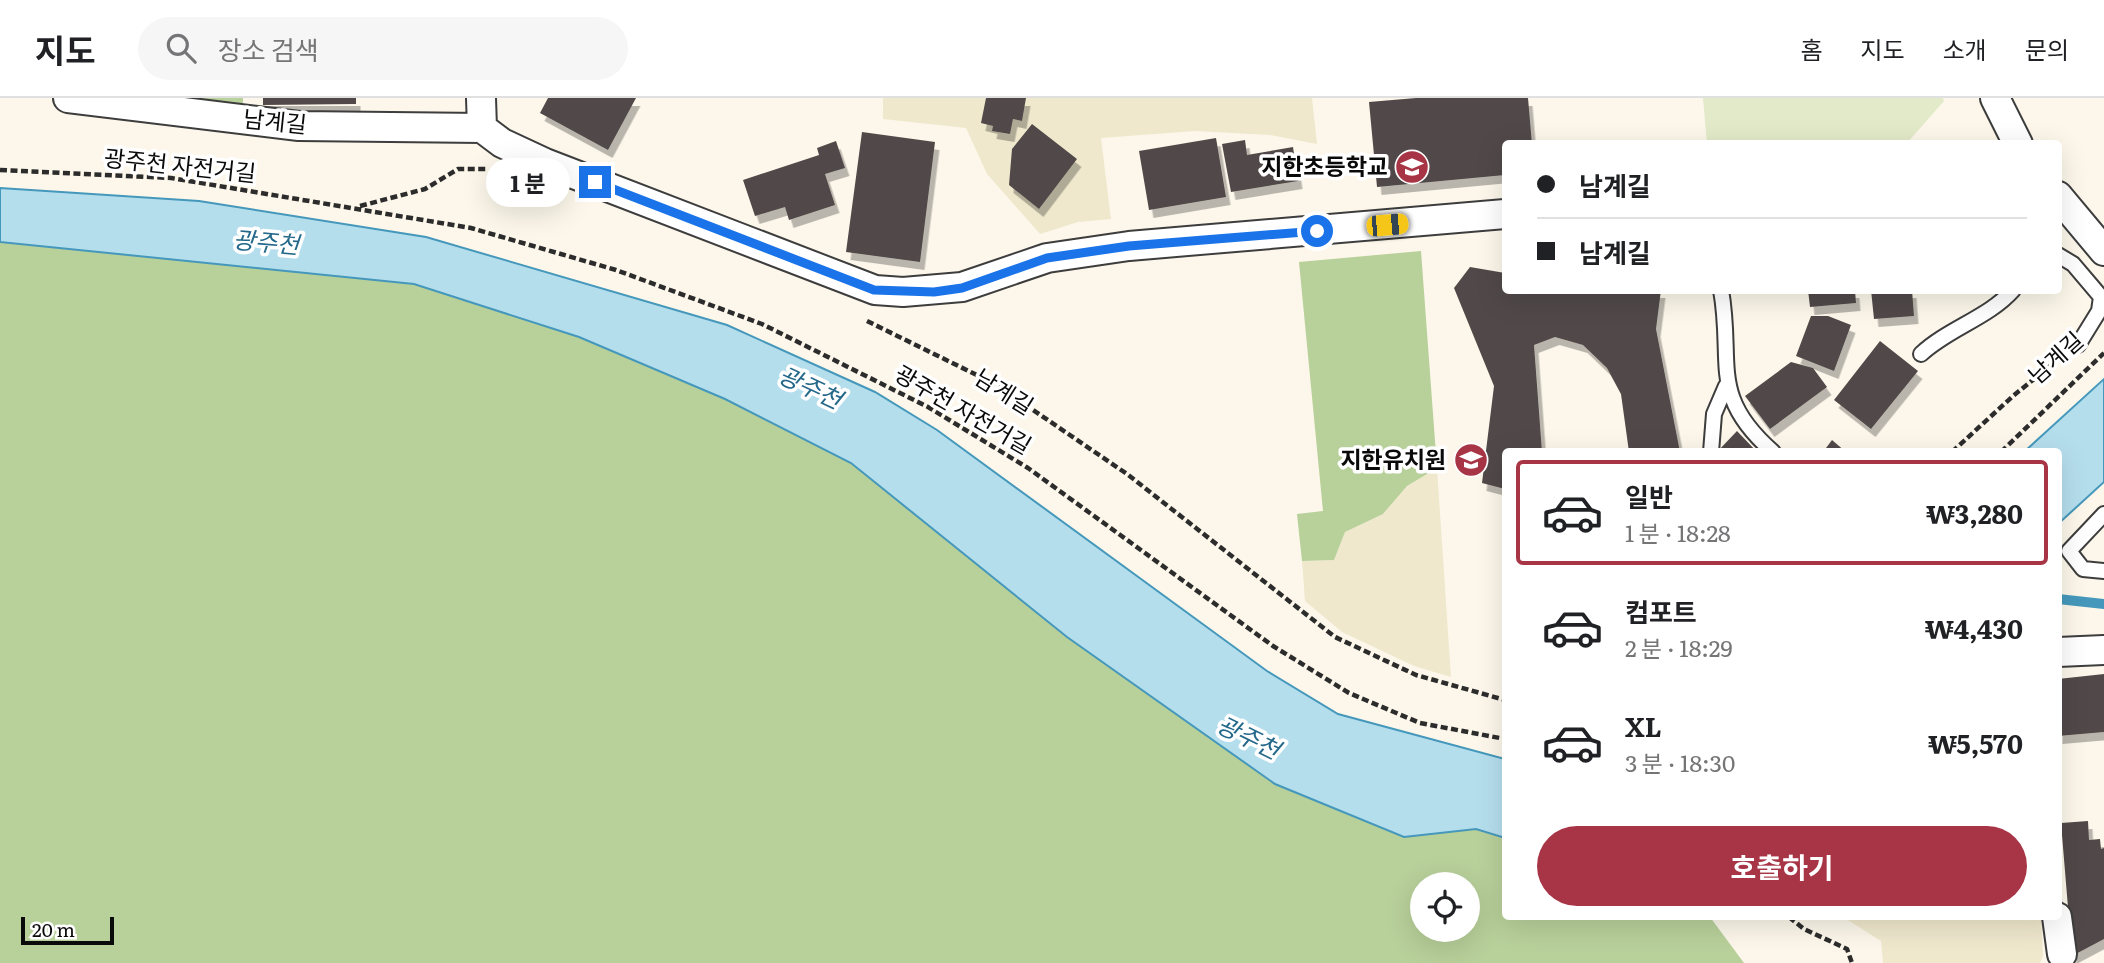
<!DOCTYPE html>
<html lang="ko">
<head>
<meta charset="utf-8">
<style>
  body { margin:0; font-family:Literata,"Noto Sans KR",serif; background:#f6f6f6; color:#202124; height:100vh; display:flex; flex-direction:column; font-size:26px; white-space:nowrap }
  * { box-sizing:border-box; margin:0 }
  p { font-size:23px; color:#757577 }
  .icon { flex:none; width:38px; height:38px; fill:none; stroke:currentColor; stroke-width:2; stroke-linecap:round; stroke-linejoin:round }
  .map { position:relative; flex:1; overflow:hidden }
  .details { position:absolute; left:1502px; top:350px; width:560px; height:472px; display:flex; flex-direction:column; background:#fff; border-radius:7px; box-shadow:0 7px 28px #0002 }
  .details>* { flex:none }
  .hud { position:absolute; left:1502px; top:42px; width:560px; height:154px; border-radius:7px; box-shadow:0 7px 28px #0002; display:grid; align-content:center; height:154px; padding:0 35px; background:#fff }
  .tools { position:absolute; left:1410px; top:774px; display:grid; gap:14px }
  .tools a { display:grid; place-items:center; width:70px; height:70px; border-radius:50%; background:#fff; box-shadow:0 7px 28px #0002; font-size:35px }
  .scale { position:absolute; left:21px; bottom:18px; width:93px; box-sizing:border-box; padding-left:7px; border:4px solid #0a0a0a; border-top:0; font-size:19px; line-height:24px; white-space:nowrap; color:#0a0a0a; -webkit-text-stroke:5px #fff; paint-order:stroke }
  .end { position:absolute; width:32px; height:32px; margin:-16px; border:9px solid #1a73e8; background:#fff; box-shadow:0 0 0 4px #fff }
  .from { border-radius:50% }
  .bubble { position:absolute; height:49px; border-radius:24px; background:#fff; box-shadow:0 7px 28px #0002; font-size:23px; font-weight:700; line-height:49px; text-align:center }
  .car { position:absolute; width:21px; height:42px; margin:-21px -10px; border-radius:9px; box-shadow:0 0 5px 2px #0007; background:linear-gradient(#f5c518 24%,#345 0 40%,#f5c518 0 76%,#345 0 86%,#f5c518 0) }
  .hud b { display:flex; align-items:center; gap:24px; height:66px; font-size:26px }
  .hud b+b { border-top:2px solid #e0e0e0 }
  .hud i { width:18px; height:18px; background:#202124 }
  ul { padding:12px 0 0; list-style:none }
  li { display:flex; align-items:center; gap:21px; height:105px; margin:0 14px 10px; padding:0 21px; border:4px solid transparent; border-radius:7px }
  li div { flex:1 }
  li b { display:block; font-size:26px }
  li em { font-style:normal; font-weight:700 }
  li.current { border-color:#a73546 }
  li>.icon { width:63px; height:63px; stroke-width:1.5 }
  .primary-button { display:flex; gap:14px; margin-top:auto; padding:14px 35px }
  .primary-button a { flex:1; height:80px; border-radius:42px; background:#a73546; color:#fff; font-size:28px; font-weight:700; line-height:80px; text-align:center }
  header { display:flex; align-items:center; gap:42px; box-sizing:border-box; height:98px; padding:0 35px; background:#fff; border-bottom:2px solid #e0e0e0 }
  header strong { font-size:33px }
  nav { display:flex; gap:38px; margin-inline-start:auto; font-size:24px }
  .search { width:490px; height:63px; background:#f6f6f6; display:flex; align-items:center; gap:18px; box-sizing:border-box; padding:0 24px; border-radius:38px; color:#757577; font-size:26px }
  .map>svg:first-child { display:block }
  .farmland { fill:#efe8cd }
  .forest { fill:#b8d09a; fill-rule:evenodd }
  .pitch { fill:#e2eac9 }
  .water { fill:#b5deed; stroke:#4598bb; stroke-width:2 }
  .lines { fill:none; stroke-linecap:round; stroke-linejoin:round }
  .stream { stroke:#4598bb; stroke-width:10 }
  .building { fill:#514a48; filter:url(#shadow) }
  .service-casing { stroke:#3d3d3d; stroke-width:18 }
  .minor-casing { stroke:#3d3d3d; stroke-width:32 }
  .path { stroke:#2c2c2c; stroke-width:4.5; stroke-dasharray:7 3.5; stroke-linecap:butt }
  .service { stroke:#fff; stroke-width:14 }
  .minor { stroke:#fff; stroke-width:28 }
  .route { stroke:#1a73e8; stroke-width:9 }
  .labels { text-anchor:middle; stroke-width:7; stroke-linejoin:round; paint-order:stroke }
  .street-label { font-size:23px; fill:#0a0a0a; stroke:#fff }
  .poi-label { font-size:23px; font-weight:bold; fill:#0a0a0a; stroke:#fff; text-anchor:end }
  .water-label { font-size:24px; font-style:italic; fill:#24688a; stroke:#fff }
</style>
</head>
<body>
<header>
<strong>지도</strong>
<div class="search"><svg class="icon" aria-label="search" viewBox="0 0 24 24"><circle cx="10" cy="10" r="6"/><path d="M15 15l6 6"/></svg>장소 검색</div>
<nav><a>홈</a><a>지도</a><a>소개</a><a>문의</a></nav>
</header>
<div class="map">
<svg width="2104" height="865" viewBox="0 0 2104 865">
  <defs>
    <filter id="shadow"><feDropShadow dx="4.5" dy="8" stdDeviation="0" flood-color="#0004"/></filter>
  </defs>
  <rect width="100%" height="100%" fill="#fcf7ea"/>
  <path class="farmland" d="M883,0H1312L1317,46L1270,37L1195,33L1101,40L1111,121L1078,124L1040,136L987,76L966,30L883,21Z
    M1437,370L1451,579L1414,568L1342,534L1305,503L1302,463L1334,462L1345,434L1383,416L1407,388Z
    M1843,819H2041L2043,858L2040,865H1883L1881,843Z"/>
  <path class="forest" d="M197,0H243V10L197,2Z
    M0,144L414,186L579,239L725,301L851,365L1062,535L1275,686L1404,739L1476,731L1505,740V819H1710L1744,865H0ZM1423,786H1468V831H1423Z
    M1421,153L1437,370L1407,388L1383,416L1345,434L1334,462L1302,463L1297,416L1323,413L1299,164Z"/>
  <path class="pitch" d="M1703,0H1943L1944,3L1907,45L1707,46Z"/>
  <path class="water" d="M0,90L199,103L426,139L727,227L875,294L937,332L1267,573L1338,616L1505,661V740L1476,731L1404,739L1275,686L1067,539L851,365L725,301L579,239L414,186L0,144Z
    M2104,281V384L2058,426V354L2025,353Z"/>
  <g class="lines">
    <path class="stream" d="M2058,501L2104,506"/>
  </g>
  <path class="building" d="M263,0H356V6L263,7Z
    M548,0H636L608,52L540,15Z
    M986,0H1026L1022,23L1013,21L1010,36L992,33L993,28L981,25Z
    M1416,0H1528L1532,46H1505V77L1377,89L1369,4Z
    M1032,26L1077,61L1039,111L1009,87L1012,51Z
    M862,34L935,44L920,164L846,154Z
    M1216,40L1226,99L1149,112L1139,53Z
    M1245,42L1247,57L1293,49L1298,83L1231,94L1222,46Z
    M836,43L845,70L825,76L835,107L789,122L785,109L755,118L743,82L819,57L817,50Z
    M1470,169L1505,175V192H1661L1656,231L1680,354H1629L1621,296L1607,270L1583,247L1555,239L1534,247L1542,354H1505V391L1482,385L1494,288L1454,190Z
    M1808,192H1855L1856,205L1810,209Z
    M1871,192H1912L1914,218L1874,221Z
    M1811,218H1828L1851,227L1834,273L1796,258Z
    M1880,243L1918,273L1871,331L1834,302Z
    M1791,264L1813,270L1827,289L1770,331L1745,298Z
    M1737,333L1757,354H1717Z
    M1832,342L1846,354H1823Z
    M2104,576V634L2058,638V581Z
    M2088,723L2089,742L2100,741L2101,751L2104,750V841L2072,858L2061,725Z"/>
  <g class="lines">
    <g class="service-casing">
      <path id="service" d="M2058,157L2073,166L2101,199L2099,213L2078,247
        M1721,192C1734,265 1708,297 1773,354
        M1921,256C1949,230 1988,220 2013,192
        M1711,354L1714,316L1726,288
        M2104,416L2069,453L2083,471L2104,473"/>
    </g>
    <g class="minor-casing">
      <path id="minor" d="M68,0L299,28L482,30L502,45L545,65L875,192L903,194L962,189L1047,160L1129,148L1505,116
        M481,0L482,30
        M1995,0L2018,46
        M2058,98L2104,153
        M2058,554L2104,552
        M2057,819L2062,856"/>
    </g>
    <path class="path" d="M0,72L171,80L471,130L616,172L762,226L928,309L1028,370L1273,548L1349,595L1420,625L1505,641
      M494,75L501,82L520,88
      M360,108L425,91L458,71H487
      M867,223L995,286L1127,376L1335,539L1416,577L1505,602
      M1952,354L2013,298L2060,260
      M2001,354L2104,255
      M1789,819L1804,831L1847,851L1852,865"/>
    <use href="#service" class="service"/>
    <use href="#minor" class="minor"/>
  </g>
  <g class="lines">
    <path class="route" d="M595,84L874,192L934,194L962,190L1047,160L1129,148L1317,133"/>
  </g>
  <defs>
    <g id="school-disc" transform="scale(1.75)"><circle r="9.5" fill="#a73546" stroke="#fff"/><path d="M0-5L7-2L0 1L-7-2ZM-4 1L0 2.5L4 1V4Q0 6-4 4Z" fill="#fff"/></g>
  </defs>
  <g fill-rule="evenodd">
    <use href="#school-disc" x="1412" y="69"/>
    <use href="#school-disc" x="1471" y="362"/>
  </g>
  <g class="labels">
    <g class="street-label">
      <text transform="translate(275 24) rotate(6)" y="8">남계길</text>
      <text transform="translate(180 68) rotate(6)" y="8">광주천 자전거길</text>
      <text transform="translate(2056 260) rotate(-42)" y="8">남계길</text>
      <text transform="translate(1004 294) rotate(32)" y="8">남계길</text>
      <text transform="translate(963 312) rotate(30)" y="8">광주천 자전거길</text>
    </g>
    <g class="poi-label">
      <text x="1388" y="77">지한초등학교</text>
      <text x="1446" y="370">지한유치원</text>
    </g>
    <g class="water-label">
      <text transform="translate(266 145) rotate(5)" y="8">광주천</text>
      <text transform="translate(810 290) rotate(25)" y="8">광주천</text>
      <text transform="translate(1248 640) rotate(26)" y="8">광주천</text>
    </g>
  </g>
</svg>
<div class="tools">
<a><svg class="icon" aria-label="locate" viewBox="0 0 24 24"><circle cx="12" cy="12" r="6"/><path d="M12 2v4M12 18v4M2 12h4M18 12h4"/></svg></a>
</div>
<div class="scale">20 m</div>
<i class="end from" style="left:1317px;top:133px"></i>
<i class="end" style="left:595px;top:84px"></i>
<div class="bubble" style="left:486px;top:60px;width:84px">1 분</div>
<i class="car" style="left:1387px;top:127px;rotate:85deg"></i>
<div class="hud">
<b><i class="from"></i>남계길</b>
<b><i></i>남계길</b>
</div>
<section class="details">
<ul>
<li class="current"><svg class="icon" aria-label="car" viewBox="0 0 24 24"><path d="M5 17H2v-5l4-1 3-4h7l3 4 3 1v5h-3M9 17h6M6 11h13"/><circle cx="7" cy="17" r="2"/><circle cx="17" cy="17" r="2"/></svg><div><b>일반</b><p>1 분 · 18:28</p></div><em>₩3,280</em></li>
<li><svg class="icon" aria-label="car" viewBox="0 0 24 24"><path d="M5 17H2v-5l4-1 3-4h7l3 4 3 1v5h-3M9 17h6M6 11h13"/><circle cx="7" cy="17" r="2"/><circle cx="17" cy="17" r="2"/></svg><div><b>컴포트</b><p>2 분 · 18:29</p></div><em>₩4,430</em></li>
<li><svg class="icon" aria-label="car" viewBox="0 0 24 24"><path d="M5 17H2v-5l4-1 3-4h7l3 4 3 1v5h-3M9 17h6M6 11h13"/><circle cx="7" cy="17" r="2"/><circle cx="17" cy="17" r="2"/></svg><div><b>XL</b><p>3 분 · 18:30</p></div><em>₩5,570</em></li>
</ul>
<div class="primary-button"><a>호출하기</a></div>
</section>
</div>
</body>
</html>
